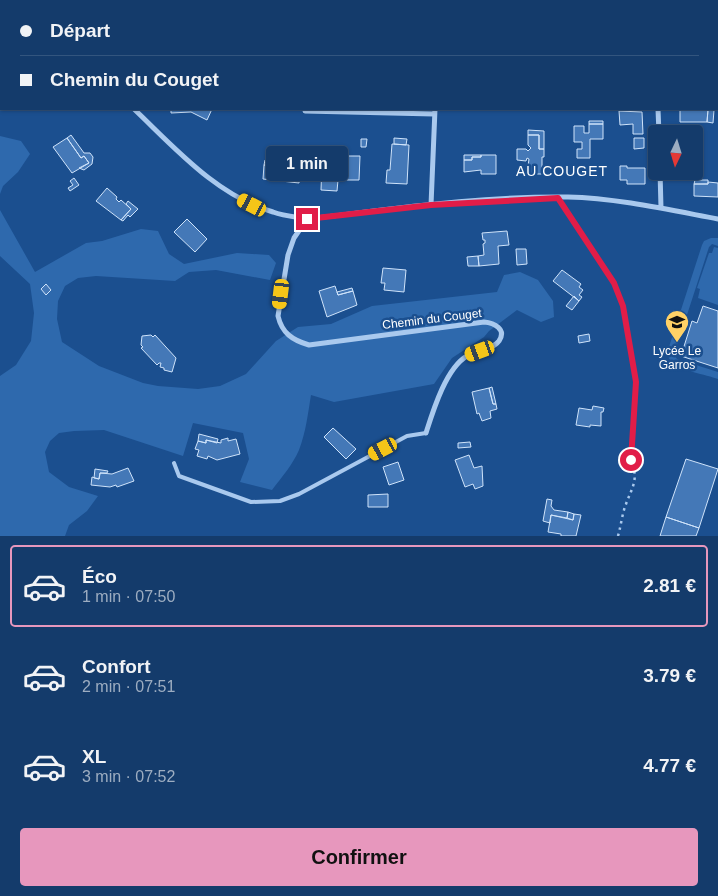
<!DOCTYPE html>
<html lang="fr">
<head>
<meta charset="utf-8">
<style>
  body { margin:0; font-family:Helvetica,sans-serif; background:#1d4271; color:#f1f3f6; height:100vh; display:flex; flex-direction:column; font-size:19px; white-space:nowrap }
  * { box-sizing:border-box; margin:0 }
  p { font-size:16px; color:#9dadc1 }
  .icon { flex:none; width:28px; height:28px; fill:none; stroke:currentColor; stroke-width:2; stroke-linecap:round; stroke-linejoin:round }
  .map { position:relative; height:536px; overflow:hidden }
  .side { display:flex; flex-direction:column; background:#143b6b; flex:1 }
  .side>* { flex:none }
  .top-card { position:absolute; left:0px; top:0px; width:719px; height:110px; box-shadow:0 1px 4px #0004,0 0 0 1px #33557e; display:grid; align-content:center; height:110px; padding:0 20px; background:#143b6b }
  .needle { width:32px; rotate:184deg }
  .buttons { position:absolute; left:648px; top:125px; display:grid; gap:10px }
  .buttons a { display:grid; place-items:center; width:55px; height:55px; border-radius:5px; background:#143b6b; box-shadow:0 1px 4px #0004,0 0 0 1px #33557e; font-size:25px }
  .end { position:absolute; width:22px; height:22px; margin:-11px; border:6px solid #e11d48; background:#fff; box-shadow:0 0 0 2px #fff }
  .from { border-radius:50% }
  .bubble { position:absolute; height:35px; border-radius:5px; background:#143b6b; box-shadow:0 1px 4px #0004,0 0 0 1px #33557e; font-size:16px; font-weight:800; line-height:35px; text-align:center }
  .car { position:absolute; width:15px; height:30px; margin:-15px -8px; border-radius:6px; box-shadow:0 0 4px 1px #0007; background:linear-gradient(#f5c518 24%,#345 0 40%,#f5c518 0 76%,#345 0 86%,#f5c518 0) }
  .top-card b { display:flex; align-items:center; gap:18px; height:48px; font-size:19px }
  .top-card b+b { border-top:1px solid #33557e }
  .top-card i { width:12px; height:12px; background:#f1f3f6 }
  ul { padding:9px 0 0; list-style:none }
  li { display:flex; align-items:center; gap:15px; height:82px; margin:0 10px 8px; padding:0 10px; border:2px solid transparent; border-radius:5px }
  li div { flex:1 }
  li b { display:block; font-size:19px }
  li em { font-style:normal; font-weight:800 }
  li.current { border-color:#e797bd }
  li>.icon { width:45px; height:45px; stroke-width:1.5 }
  .cta { display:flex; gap:10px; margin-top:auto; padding:10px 20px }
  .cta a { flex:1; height:58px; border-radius:5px; background:#e797bd; color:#111; font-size:20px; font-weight:800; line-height:58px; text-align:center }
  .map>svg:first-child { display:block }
  .green { fill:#2e69ad }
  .building { fill:#4478b7; stroke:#cfe3fa }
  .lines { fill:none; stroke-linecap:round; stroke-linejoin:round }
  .path { stroke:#a9c9ee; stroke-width:2.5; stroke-dasharray:2.5 4; stroke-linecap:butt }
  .service { stroke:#a9c9ee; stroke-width:4 }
  .minor { stroke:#a9c9ee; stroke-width:5 }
  .route { stroke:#e11d48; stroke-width:6 }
  .labels { text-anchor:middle; stroke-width:5; stroke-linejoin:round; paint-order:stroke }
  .street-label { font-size:12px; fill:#fff; stroke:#1b4f8f }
  .poi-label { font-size:12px; fill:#fff; stroke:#1b4f8f }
  .neighbourhood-label { font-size:14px; letter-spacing:1px; fill:#fff; stroke:#1b4f8f }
</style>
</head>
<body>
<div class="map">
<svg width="718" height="536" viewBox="0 0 718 536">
  <rect width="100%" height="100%" fill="#1b4f8f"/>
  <path class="green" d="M0,136L21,141L30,154L18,172L3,186L0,194Z
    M0,210L35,272L86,243L102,241L141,229L158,231L169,254L184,264L237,253L269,255L276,263L270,280L216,270L189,272L175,281L96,276L78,278L65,286L58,301L57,319L62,342L99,366L143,383L158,386L198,389L220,386L246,374L276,341L298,327L331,324L372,306L497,292L504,275L520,272L538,280L553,301L554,317L541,322L517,310L489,331L484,337L452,358L434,384L334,402L311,395C308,413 306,432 299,450C293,464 282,477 272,490L240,482L249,459L243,433L193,423L183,456L104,430L74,431L59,433L50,441L45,452L49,472L69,487L98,496L87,511L69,525L65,536H0V376L16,365L31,341L34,313L30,284L0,256Z
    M711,238H718V246L712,244L709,247L674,355L677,359L718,372V379C707,375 678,370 671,361C668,358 668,354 668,350L702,245L704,241Z
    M714,247L718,248V305L698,298L700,289L697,288L709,253H712Z"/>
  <path class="building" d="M171,109H212L207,120L191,112L171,113Z
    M680,109H708L707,122H680Z
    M708,110H714L713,123L707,122Z
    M619,111L642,112L643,134H633V124L620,125Z
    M589,121H603V124H589Z
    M589,124H603V139H590V158H577V149H582V142H574V126H584V133H589Z
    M528,130L544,131V149H539V135H528Z
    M681,133H698V165H694V134Z
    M71,135L84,153H90L93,157L92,164L84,170L79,168L89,163L84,156L81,158L67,138Z
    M528,135H539V149H544V157H542V174H527L529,159L527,158L526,161L517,160V149H526L528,151L531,148L528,145Z
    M67,138L81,158L84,156L89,163L72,173L53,147Z
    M394,138L407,139L406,145L394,144Z
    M634,138H644V148L634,149Z
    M361,139H367L366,147H361Z
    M392,144L409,145L407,184L386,183L387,170H390Z
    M284,154H288L287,167L264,165L265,160L283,162Z
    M288,154L302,156L299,183L263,179L264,165L287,167Z
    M464,155H481V157H472V160H464Z
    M481,155H496V174H481V170L464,172V160H472V157H481Z
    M344,156H348V164L322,163V159L344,160Z
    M348,156H360L359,180H338L337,191L321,190L322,163L348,164Z
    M620,166H627V168H645V184H627V180H620Z
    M74,178L79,185L70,191L68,188L73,185L70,181Z
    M695,180H708V184H694Z
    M708,182L718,183V197L694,196V184H708Z
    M107,188L117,197L116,199L119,202L121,200L131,209L121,220L96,201Z
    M128,201L138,209L130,217L128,215L123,221L121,220L131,209L126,204Z
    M187,219L207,239L195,252L174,232Z
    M507,231L509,245L498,246L499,264L479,266L478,256L484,255L483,244L485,243V240H483L482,233Z
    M516,249H526L527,264L517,265Z
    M478,256L479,266H468L467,257Z
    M383,268L406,270L404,292L384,290L385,283H381Z
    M562,270L581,284L579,287L583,290L579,295L582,297L579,301L553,281Z
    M46,284L51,290L46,295L41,289Z
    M335,286L338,295L353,291L357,305L327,317L319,291Z
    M352,288L353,291L338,295L337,292Z
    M574,296L579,301L572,310L566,306Z
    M703,306L718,311V368L681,356L692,321L697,323Z
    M589,334L590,341L579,343L578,336Z
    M151,335L153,337L155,335L176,358L172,372L164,370V368L160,367L161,363H159L157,365L141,348L143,347L141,345L142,336Z
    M492,387L496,404H493L489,388Z
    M489,388L493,404H496L497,409L490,411L491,418L482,421L479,413L477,414L472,392Z
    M593,406L604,408L603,412H601V426L590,425V427L576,425L579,408L592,410Z
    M333,428L356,449L346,459L324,437Z
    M199,434L218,439L217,443L206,440V443L198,441Z
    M228,438V441L236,439L240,454L217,460L208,456L207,459L197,456L199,450L195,449L198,441L206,443V440L221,443V440Z
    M470,442L471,447L458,448V443Z
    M469,455L474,468L482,466L483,486L475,489L473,484L465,487L455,460Z
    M686,459L718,469L699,528L666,517Z
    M398,462L404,480L389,485L383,467Z
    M128,468L134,481L117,487L116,485L110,487L91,485L92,477L99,479L100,473L112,474Z
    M95,469L108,471L107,473H100L99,479L94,478Z
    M388,494V507H368V495Z
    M547,499L552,500L551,506L554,510L568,512L567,518L551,515L550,523L543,521Z
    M568,512L574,514L573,520L567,518Z
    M574,514L581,515L576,536H561V534L548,532L551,515L573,520Z
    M666,517L699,528L696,536H660Z"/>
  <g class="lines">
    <path class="path" d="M354,0L358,1
      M618,536C621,526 622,514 626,504C631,490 638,481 633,466"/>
    <path class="service" d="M0,64H1
      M558,198L614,283L623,306L636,382L631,460
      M174,463L179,476L251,502L280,501L299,494L407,436L426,433"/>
    <path class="minor" d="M436,1V0
      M134,109C175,148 217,196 273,212C284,216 296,217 307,219
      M305,109V111L434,114
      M658,109L659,134
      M660,171L661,208
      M431,205L435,109
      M426,433C433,411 446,368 467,356C476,351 492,350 499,341C507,329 494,323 484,322L309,345C292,340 282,333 278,316L288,255L294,238L307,219C393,209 481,196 568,197C616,198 670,210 718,219"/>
  </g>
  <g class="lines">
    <path class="route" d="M307,219L431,205L558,198L614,283L623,306L636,382L631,460"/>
  </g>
  <defs>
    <g id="school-pin" transform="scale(1.25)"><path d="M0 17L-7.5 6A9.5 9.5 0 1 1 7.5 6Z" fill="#ffd166" stroke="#1b4f8f"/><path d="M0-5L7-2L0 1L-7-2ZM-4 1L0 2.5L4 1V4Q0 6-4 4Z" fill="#111"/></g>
  </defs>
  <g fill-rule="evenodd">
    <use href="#school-pin" x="677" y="322"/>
  </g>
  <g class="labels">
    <g class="street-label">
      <text transform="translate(432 319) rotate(-7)" y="4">Chemin du Couget</text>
    </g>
    <g class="poi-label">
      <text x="677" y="355">Lycée Le<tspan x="677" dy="14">Garros</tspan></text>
    </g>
    <g class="neighbourhood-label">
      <text x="562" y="176">AU COUGET</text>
    </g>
  </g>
</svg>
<div class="buttons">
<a><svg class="needle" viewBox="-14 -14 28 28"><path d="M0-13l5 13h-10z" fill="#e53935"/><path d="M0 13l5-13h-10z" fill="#9dadc1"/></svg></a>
</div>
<i class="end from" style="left:631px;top:460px"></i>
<i class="end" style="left:307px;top:219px"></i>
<div class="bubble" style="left:266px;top:146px;width:82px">1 min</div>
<i class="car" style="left:252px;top:205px;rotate:297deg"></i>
<i class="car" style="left:281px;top:294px;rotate:187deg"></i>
<i class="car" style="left:480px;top:351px;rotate:250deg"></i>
<i class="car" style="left:383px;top:449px;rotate:242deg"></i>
<div class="top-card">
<b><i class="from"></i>Départ</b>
<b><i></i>Chemin du Couget</b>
</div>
</div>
<section class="side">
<ul>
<li class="current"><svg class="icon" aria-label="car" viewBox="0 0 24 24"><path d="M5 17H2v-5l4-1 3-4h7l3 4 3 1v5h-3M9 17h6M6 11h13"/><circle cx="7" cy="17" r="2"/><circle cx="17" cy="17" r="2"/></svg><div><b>Éco</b><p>1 min · 07:50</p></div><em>2.81 €</em></li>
<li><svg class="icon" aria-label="car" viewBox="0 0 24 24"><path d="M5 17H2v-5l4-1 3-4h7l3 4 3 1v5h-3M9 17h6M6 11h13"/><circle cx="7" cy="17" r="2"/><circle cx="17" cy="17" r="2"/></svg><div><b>Confort</b><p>2 min · 07:51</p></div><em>3.79 €</em></li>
<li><svg class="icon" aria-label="car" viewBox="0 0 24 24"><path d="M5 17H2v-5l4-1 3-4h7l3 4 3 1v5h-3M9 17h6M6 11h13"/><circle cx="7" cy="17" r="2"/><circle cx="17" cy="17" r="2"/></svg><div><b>XL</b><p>3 min · 07:52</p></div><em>4.77 €</em></li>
</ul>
<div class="cta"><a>Confirmer</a></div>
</section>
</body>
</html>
